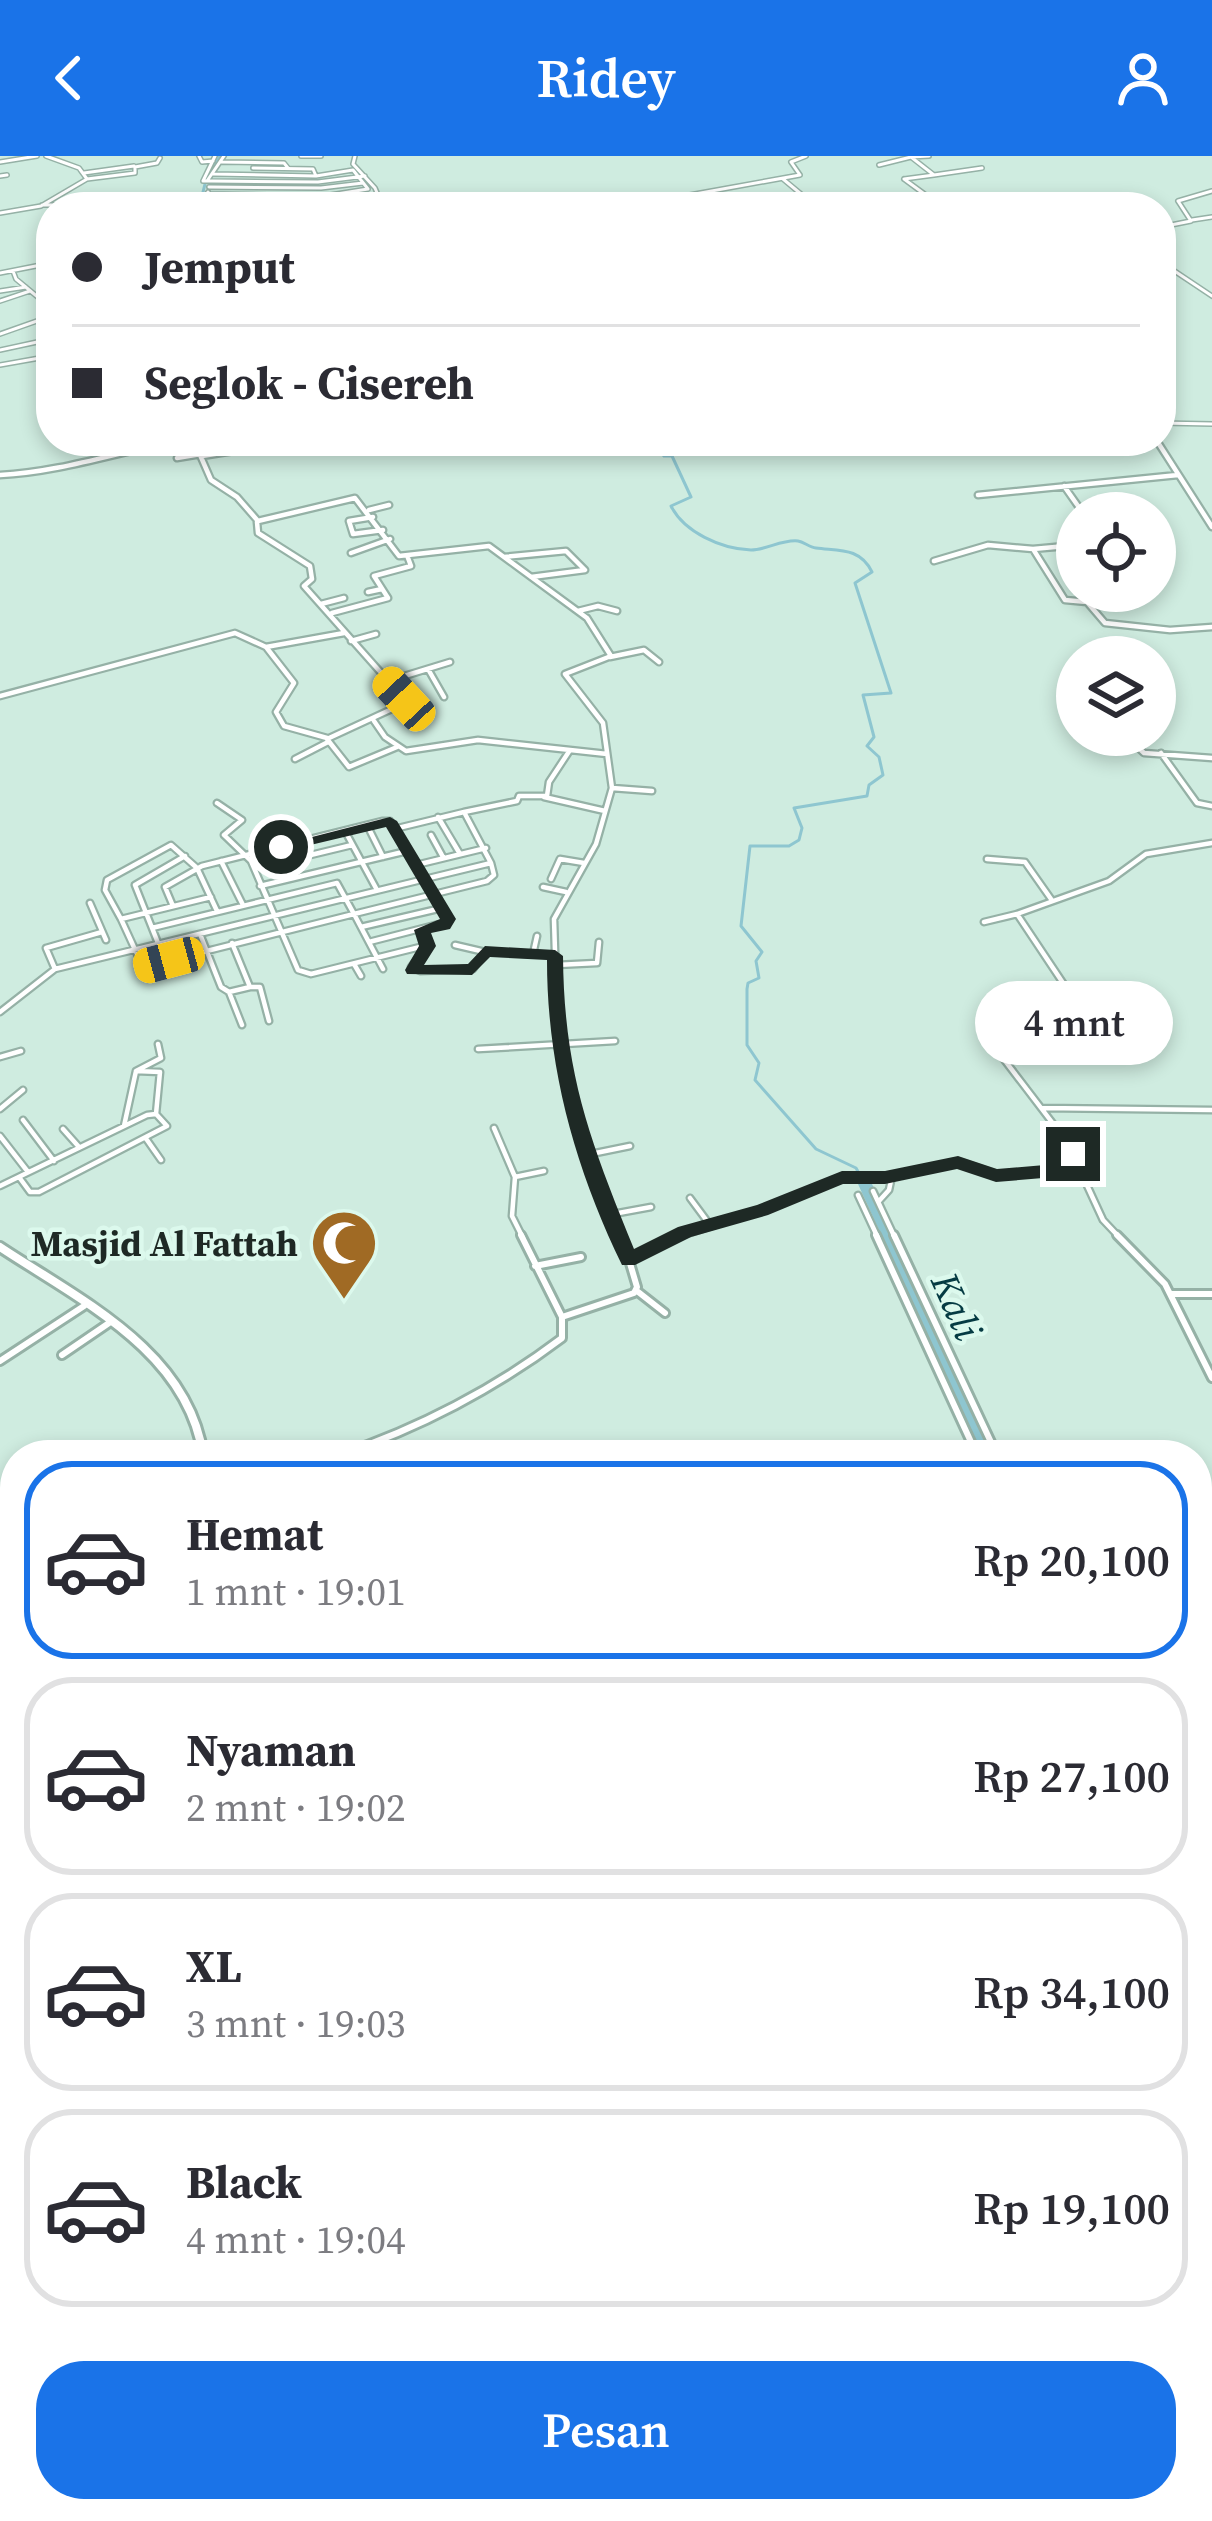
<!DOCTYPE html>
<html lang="id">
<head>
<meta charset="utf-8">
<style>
  body { margin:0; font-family:"Source Serif 4",serif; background:#f7f7f7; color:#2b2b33; height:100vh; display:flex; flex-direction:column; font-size:45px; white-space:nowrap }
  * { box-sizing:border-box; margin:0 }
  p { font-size:39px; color:#7c7c81 }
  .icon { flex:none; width:66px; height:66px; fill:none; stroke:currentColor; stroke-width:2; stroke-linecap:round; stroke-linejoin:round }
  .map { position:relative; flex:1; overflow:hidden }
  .details { position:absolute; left:0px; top:1284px; width:1212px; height:1083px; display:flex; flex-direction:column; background:#fff; border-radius:48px 48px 0 0; box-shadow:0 6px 18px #0003 }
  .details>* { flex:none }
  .banner { position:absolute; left:36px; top:36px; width:1140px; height:264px; border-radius:48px; box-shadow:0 6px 18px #0003; display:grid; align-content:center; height:264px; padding:0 36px; background:#fff }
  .buttons { position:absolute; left:1056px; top:336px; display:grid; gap:24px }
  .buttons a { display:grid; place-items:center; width:120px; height:120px; border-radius:50%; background:#fff; box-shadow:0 6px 18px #0003; font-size:60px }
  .end { position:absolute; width:54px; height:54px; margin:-27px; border:15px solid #1e2925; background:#fff; box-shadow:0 0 0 6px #fff }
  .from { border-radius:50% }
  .bubble { position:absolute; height:84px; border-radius:42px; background:#fff; box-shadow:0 6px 18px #0003; font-size:39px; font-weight:600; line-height:84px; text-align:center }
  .car { position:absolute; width:36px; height:72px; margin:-36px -18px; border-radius:15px; box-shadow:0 0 9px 3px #0007; background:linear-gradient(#f5c518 24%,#345 0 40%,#f5c518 0 76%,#345 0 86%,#f5c518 0) }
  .banner b { display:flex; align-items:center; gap:42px; height:114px; font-size:45px }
  .banner b+b { border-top:3px solid #e1e1e2 }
  .banner i { width:30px; height:30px; background:#2b2b33 }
  ul { padding:21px 0 0; list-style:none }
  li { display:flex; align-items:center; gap:36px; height:198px; margin:0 24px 18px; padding:0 12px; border:6px solid #e1e1e2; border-radius:48px }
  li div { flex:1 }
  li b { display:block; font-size:45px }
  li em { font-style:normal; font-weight:600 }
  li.selected { border-color:#1a73e8 }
  li>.icon { width:108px; height:108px; stroke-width:1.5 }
  .button { display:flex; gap:24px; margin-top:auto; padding:24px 36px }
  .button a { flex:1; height:138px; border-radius:48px; background:#1a73e8; color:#fff; font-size:48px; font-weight:600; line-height:138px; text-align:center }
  header { display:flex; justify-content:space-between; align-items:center; height:156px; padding:0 36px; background:#1a73e8; color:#fff; font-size:54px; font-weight:600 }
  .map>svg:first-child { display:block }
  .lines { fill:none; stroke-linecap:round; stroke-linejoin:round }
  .stream { stroke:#8ec6d0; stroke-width:3 }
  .river { fill:#8ec6d0; fill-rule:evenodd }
  .minor-far3-casing { stroke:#95b1a6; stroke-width:6 }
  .minor-far2-casing { stroke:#95b1a6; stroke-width:9 }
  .minor-far1-casing { stroke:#95b1a6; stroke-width:12 }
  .minor-casing { stroke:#95b1a6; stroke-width:14 }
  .tertiary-far1-casing { stroke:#95b1a6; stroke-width:14 }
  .tertiary-casing { stroke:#95b1a6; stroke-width:16 }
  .minor-far3 { stroke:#fff; stroke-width:3 }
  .minor-far2 { stroke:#fff; stroke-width:4.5 }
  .minor-far1 { stroke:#fff; stroke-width:6 }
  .minor { stroke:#fff; stroke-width:8 }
  .tertiary-far1 { stroke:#fff; stroke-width:8 }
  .tertiary { stroke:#fff; stroke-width:10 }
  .route { fill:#1e2925 }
  .labels { text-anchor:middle; stroke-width:9; stroke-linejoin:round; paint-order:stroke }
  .poi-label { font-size:36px; font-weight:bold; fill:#1e2925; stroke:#dcf9ed; text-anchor:end }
  .water-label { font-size:39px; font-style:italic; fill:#053b43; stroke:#dcf9ed }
</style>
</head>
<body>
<header><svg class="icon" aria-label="back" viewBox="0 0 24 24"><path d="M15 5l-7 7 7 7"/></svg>Ridey<svg class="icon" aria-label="person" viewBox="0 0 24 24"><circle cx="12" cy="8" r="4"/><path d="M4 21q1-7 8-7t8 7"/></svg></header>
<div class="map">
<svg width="1212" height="2365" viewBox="0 0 1212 2365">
  <rect width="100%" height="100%" fill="#cfece0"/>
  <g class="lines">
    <path class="stream" d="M209,17L220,0
      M201,44L205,28
      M652,285L664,300H672L691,341L671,350C684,376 721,393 751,394C766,394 783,383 798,385C804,386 809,391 816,392C838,395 860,391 872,416L855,427L891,537L863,539L874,581L867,590L879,601L883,619L869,629L867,640L794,652L802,672L799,684L789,690H750L741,770L762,796L756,805L759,822L748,827L747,833V889L759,907L755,924L816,993L856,1012L865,1028"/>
    <path class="river" d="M865,1023L872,1028L997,1299H981L858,1028Z
      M990,2352H1012L1015,2365H993Z"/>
    <g class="minor-far3-casing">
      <path id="minor-far3" d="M199,0L202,6L213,5
        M301,0H321
        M355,0L353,8L375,32L383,51
        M0,6L37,0
        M221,6L284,7L288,12
        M879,9L911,1
        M253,12L313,13L316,20
        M84,17L134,10
        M934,19L982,12
        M0,20L7,19
        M87,23L135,17V11L157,7L160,2
        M783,23L813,48
        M904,23L934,19L911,1L929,0
        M904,23L938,48L929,51
        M207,25H203L215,0
        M211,25H207L224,0
        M212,25L318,26L365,20
        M209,31L321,32L363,27
        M208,36L203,44L272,45L271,39
        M207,38L324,40L368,33L353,14L316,20L213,18
        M367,40L379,39
        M326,46L349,43
        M813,47L863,39L879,43
        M42,49H62
        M262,51L274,49
        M500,51L540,39
        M702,51L684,40L800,19L791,6L806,0
        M0,57L41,50L87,23L79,12L46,0
        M1192,64L1212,61
        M1161,71L1191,65L1178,45L1212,35
        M40,95L48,107
        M1161,106L1212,140
        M13,115L16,123L51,152
        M0,117L51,107
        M0,135L26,131
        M0,145L30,135
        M0,178L51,160
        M0,194L51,183
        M0,209L51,200
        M1161,267L1212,268"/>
    </g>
    <g class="minor-far2-casing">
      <path id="minor-far2" d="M194,285L211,324L237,341L258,365L355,342L399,400L489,390L587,462L611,500L565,518L603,567L612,632L596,688L554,763L558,892L586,999L620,1082
        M1157,285L1212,371
        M202,300L240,294
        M177,302L201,298
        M0,319C60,316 118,296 177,285
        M1064,330L1083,357
        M978,339L1178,319
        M369,354L389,349
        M373,361L349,365L353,378L383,374
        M257,366L258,377L310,410L312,423L304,430L407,546L327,583L349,611L397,591
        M1033,393L1065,444L1087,446L1105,467L1170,474L1212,471
        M351,397L390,383
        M504,401L566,395L585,414L531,421
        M934,405L988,389L1033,393L1077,389
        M368,436L382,433
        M321,448L344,442
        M578,455L598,450L617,455
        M332,457L388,442L374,420L411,410L408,402
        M351,485L376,478
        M266,491L344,477
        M610,501L644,494L659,506
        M428,513L444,541
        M388,525L450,506
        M0,540L235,477L266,491L294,527L276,556L284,570L327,582
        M374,565L385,581L406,595L478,584L607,598
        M1125,579L1144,597L1212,602
        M1161,597L1197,647L1212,650
        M295,603L328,586
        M612,632L652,635
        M544,641L605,655
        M217,647L242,664L224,679L251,705L298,814L311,818L428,789
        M464,656L517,645L519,640H547L549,626L570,594
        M464,656L491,707L425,723L394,673Z
        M438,661L460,698
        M367,669L383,701
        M345,675L377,734
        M431,679L443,701
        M987,703L1025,706L1051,743
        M221,705L243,749
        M416,709L486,692
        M257,712L352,689
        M551,723L560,703L584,707
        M260,730L407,695
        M543,731L566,736
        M90,747L106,784
        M173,750L165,731L202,710L382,665H390L394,673
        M121,763L105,734L107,724L171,689L197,712L217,755
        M984,766L1017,758
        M361,771L442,752
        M152,772L337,727L354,758L143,811L121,763L211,741
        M421,774L428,789L411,811L420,815L473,813L485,796L555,799
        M200,778L221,831L229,836
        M369,786L447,766L425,723
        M158,787L135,729L185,700
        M232,787L250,831L229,836L242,869
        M455,789L485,796
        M533,798L537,780
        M354,808L361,820
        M556,809L597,807L599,786
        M55,813L46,792L102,776
        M383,813L354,758L487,725L494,719L491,707
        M251,831H260L269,865
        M0,856L55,813L425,723
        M478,893L615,885
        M0,901L21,895
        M136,915L161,902L158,888
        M1042,952L1212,954
        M0,953L23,934
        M23,964L54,1005
        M124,970L136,915L160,916L156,958
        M494,972L515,1021L512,1060L523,1082
        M63,973L79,991
        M0,980L28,1016
        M147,984L161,1004
        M586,999L630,990
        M1079,1012L1103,1064L1120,1082
        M515,1021L544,1015
        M0,1030L147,959L156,958L167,970L39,1036H30L19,1021
        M873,1035L895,1082
        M858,1039L878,1082
        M690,1042L710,1069
        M879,1045L889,1034L892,1020
        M613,1058L651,1051
        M674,1082L762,1054L841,1021H885L958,1006L996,1019L1079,1012L1064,982L993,889L997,879L1069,847L1067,833L1017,758L1109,725L1146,698L1212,687"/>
    </g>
    <g class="minor-far1-casing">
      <path id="minor-far1" d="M521,1079L562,1161
        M619,1079L629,1104
        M876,1079L977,1299
        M894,1079L997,1299
        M1117,1079L1165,1128L1212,1222
        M535,1110L581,1101
        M637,1135L665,1157
        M1171,1138H1212
        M62,1199L109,1167
        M0,1205L84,1150
        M339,1299C418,1273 496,1232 562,1182V1161L634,1137L637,1131L629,1104L680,1079
        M1209,1468L1212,1455
        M1197,1579L1212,1576"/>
    </g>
    <g class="minor-casing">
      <path id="minor" d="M1197,1779L1212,1813
        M0,1830H15
        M0,1946L15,1947"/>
    </g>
    <g class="tertiary-far1-casing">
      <path id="tertiary-far1" d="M0,1091C80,1144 188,1195 203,1299"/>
    </g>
    <g class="tertiary-casing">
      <path id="tertiary" d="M0,1908L15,1866
        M985,2352L988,2365"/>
    </g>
    <use href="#minor-far3" class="minor-far3"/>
    <use href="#minor-far2" class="minor-far2"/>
    <use href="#minor-far1" class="minor-far1"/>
    <use href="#minor" class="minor"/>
    <use href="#tertiary-far1" class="tertiary-far1"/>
    <use href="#tertiary" class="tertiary"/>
  </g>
  <path class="route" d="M390,661L397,665L456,763L450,773L431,777L436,790L424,809L468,808L485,790L555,794L563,800C564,918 590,985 634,1093L678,1071L757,1049L842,1015H885L958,1000L997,1013L1068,1007L1064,998L1073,992L1080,994L1088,1012L1079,1019L996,1026L957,1013L885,1028H843L768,1059L691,1081L635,1109H622C575,1012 547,912 547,804L490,801L472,819L407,818L405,814L419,790L414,774L440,763L386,671L281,696L273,691Z"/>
  <defs>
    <g id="mosque-pin" transform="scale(3.45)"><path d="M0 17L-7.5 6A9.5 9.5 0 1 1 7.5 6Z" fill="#a06a24" stroke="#dcf9ed"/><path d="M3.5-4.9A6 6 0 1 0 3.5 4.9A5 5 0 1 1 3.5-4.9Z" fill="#fff"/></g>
  </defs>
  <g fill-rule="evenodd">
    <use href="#mosque-pin" x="344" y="1087"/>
  </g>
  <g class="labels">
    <g class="poi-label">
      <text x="298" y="1100">Masjid Al Fattah</text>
    </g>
    <g class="water-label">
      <text transform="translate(957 1150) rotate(66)" y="14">Kali</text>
    </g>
  </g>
</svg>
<div class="buttons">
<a><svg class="icon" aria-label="locate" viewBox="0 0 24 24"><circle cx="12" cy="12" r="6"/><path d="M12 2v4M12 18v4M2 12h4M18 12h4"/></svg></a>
<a><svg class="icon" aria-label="layers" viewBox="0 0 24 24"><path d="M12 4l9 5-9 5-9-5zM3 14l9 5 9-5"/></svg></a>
</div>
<i class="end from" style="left:281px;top:691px"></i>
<i class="end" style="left:1073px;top:998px"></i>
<div class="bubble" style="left:975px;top:825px;width:198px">4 mnt</div>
<i class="car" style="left:404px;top:543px;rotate:317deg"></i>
<i class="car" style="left:169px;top:804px;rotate:255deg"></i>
<div class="banner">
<b><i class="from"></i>Jemput</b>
<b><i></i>Seglok - Cisereh</b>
</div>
<section class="details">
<ul>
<li class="selected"><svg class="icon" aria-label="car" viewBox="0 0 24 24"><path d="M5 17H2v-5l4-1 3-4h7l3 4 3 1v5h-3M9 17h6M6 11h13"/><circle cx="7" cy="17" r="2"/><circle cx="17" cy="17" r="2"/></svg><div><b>Hemat</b><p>1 mnt · 19:01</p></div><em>Rp 20,100</em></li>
<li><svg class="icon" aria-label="car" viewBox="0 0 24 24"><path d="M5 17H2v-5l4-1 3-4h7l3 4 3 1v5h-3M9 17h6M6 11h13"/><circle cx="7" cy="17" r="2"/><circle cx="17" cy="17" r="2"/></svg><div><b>Nyaman</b><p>2 mnt · 19:02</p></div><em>Rp 27,100</em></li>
<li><svg class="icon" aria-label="car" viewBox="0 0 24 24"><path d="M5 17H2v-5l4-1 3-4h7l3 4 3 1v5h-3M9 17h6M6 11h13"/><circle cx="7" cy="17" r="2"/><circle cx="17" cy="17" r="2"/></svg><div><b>XL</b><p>3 mnt · 19:03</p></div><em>Rp 34,100</em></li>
<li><svg class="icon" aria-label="car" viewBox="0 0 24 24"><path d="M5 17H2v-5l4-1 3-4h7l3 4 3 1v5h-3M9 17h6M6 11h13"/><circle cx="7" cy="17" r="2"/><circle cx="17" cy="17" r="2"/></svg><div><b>Black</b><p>4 mnt · 19:04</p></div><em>Rp 19,100</em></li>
</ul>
<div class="button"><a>Pesan</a></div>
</section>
</div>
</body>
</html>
